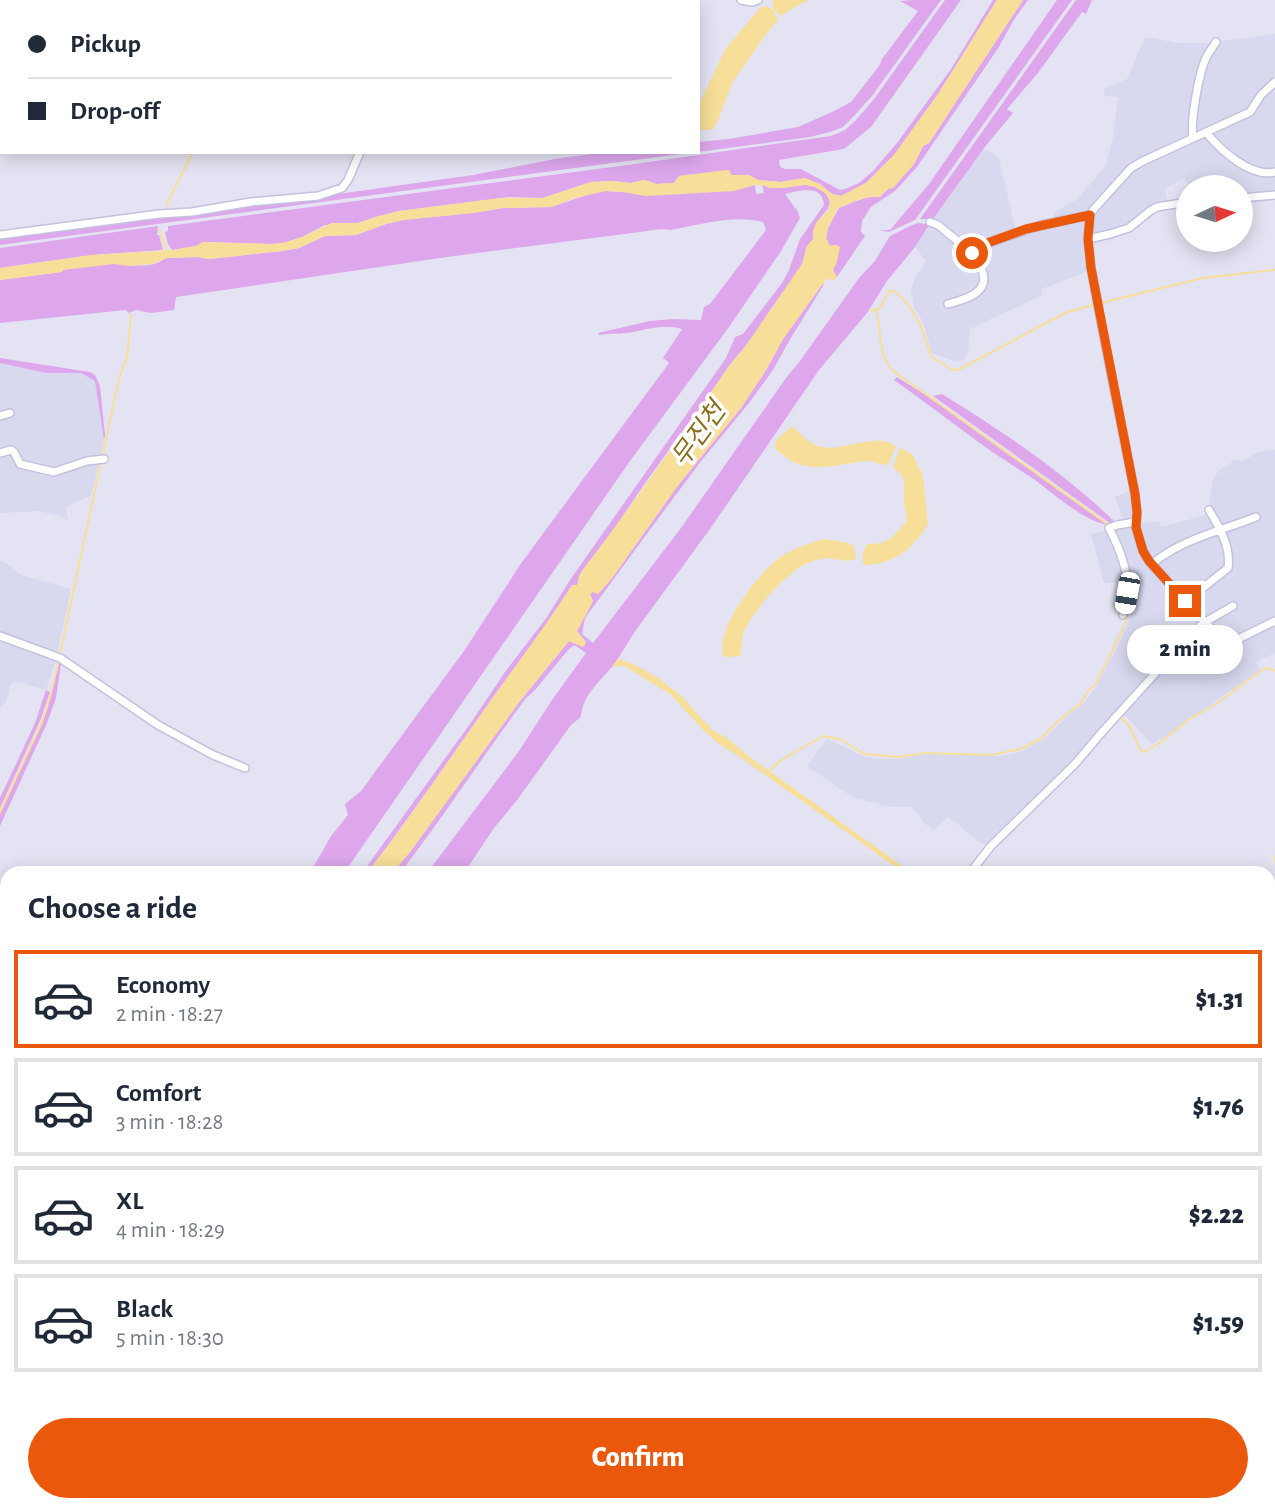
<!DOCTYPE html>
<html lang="en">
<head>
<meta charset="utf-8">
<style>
  body { margin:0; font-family:"Alegreya Sans","Noto Sans KR",sans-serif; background:#f6f6f7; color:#1f2937; height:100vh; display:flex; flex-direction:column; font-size:26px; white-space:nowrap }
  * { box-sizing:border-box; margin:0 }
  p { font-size:23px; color:#747a83 }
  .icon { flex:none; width:38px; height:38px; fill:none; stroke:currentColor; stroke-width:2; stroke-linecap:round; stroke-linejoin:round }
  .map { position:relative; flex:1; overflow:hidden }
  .details { position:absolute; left:0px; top:866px; width:1276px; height:646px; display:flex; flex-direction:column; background:#fff; border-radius:21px 21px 0 0; box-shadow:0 4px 18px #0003 }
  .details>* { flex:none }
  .banner { position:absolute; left:0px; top:0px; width:700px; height:154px; box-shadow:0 4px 18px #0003; display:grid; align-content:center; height:154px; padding:0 28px; background:#fff }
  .needle { width:46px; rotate:86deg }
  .tools { position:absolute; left:1176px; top:175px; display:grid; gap:14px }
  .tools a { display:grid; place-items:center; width:77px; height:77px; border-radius:50%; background:#fff; box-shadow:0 4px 18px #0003; font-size:35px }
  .end { position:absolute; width:32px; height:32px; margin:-16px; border:9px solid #ea580c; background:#fff; box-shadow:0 0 0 4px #fff }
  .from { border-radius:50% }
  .bubble { position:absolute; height:49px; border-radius:24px; background:#fff; box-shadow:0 4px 18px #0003; font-size:23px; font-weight:800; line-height:49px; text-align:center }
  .car { position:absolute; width:21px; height:42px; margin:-21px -10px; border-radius:9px; box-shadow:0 0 5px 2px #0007; background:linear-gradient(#fff 24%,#345 0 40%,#fff 0 76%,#345 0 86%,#fff 0) }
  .banner b { display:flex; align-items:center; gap:24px; height:66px; font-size:26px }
  .banner b+b { border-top:2px solid #e0e1e3 }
  .banner i { width:18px; height:18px; background:#1f2937 }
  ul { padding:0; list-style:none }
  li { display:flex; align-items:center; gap:21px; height:98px; margin:0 14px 10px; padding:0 14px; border:4px solid #e0e1e3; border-radius:0px }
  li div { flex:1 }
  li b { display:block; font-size:26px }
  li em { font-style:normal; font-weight:800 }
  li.on { border-color:#ea580c }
  li>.icon { width:63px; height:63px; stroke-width:1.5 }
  h2 { padding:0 28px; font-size:32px; line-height:84px }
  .button { display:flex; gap:14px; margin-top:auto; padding:14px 28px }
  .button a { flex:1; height:80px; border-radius:42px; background:#ea580c; color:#fff; font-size:28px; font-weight:800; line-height:80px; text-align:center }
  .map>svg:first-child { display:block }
  .residential { fill:#d8d8ef }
  .green { fill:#dea7ec }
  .water { fill:#f7df99 }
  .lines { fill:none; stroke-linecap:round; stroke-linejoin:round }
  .stream { stroke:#f7df99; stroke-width:2 }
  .street-casing { stroke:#c2c2de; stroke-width:10 }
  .street { stroke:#fff; stroke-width:7 }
  .route { stroke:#ea580c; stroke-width:9 }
  .labels { text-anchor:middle; stroke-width:7; stroke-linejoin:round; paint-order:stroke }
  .water-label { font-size:26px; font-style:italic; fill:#886f1d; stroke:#fff }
</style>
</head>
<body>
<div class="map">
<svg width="1275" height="1511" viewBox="0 0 1275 1511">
  <rect width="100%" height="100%" fill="#e4e3f3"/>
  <path class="residential" d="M1275,34V198L1241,200V187H1232L1230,179L1208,178L1188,184L1184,177L1165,189L1167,201L1149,207L1125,227L1087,237L1086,272L1042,289V295L970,329L968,353L964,360L954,361L932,353L923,322L914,307L911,291L914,280L926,261L915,247L937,213L984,148L999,158L1015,229L1056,220L1053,213L1076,200L1095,179L1106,164L1113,137L1118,97L1104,96L1105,88L1127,79L1144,39L1153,38L1177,43H1207Z
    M0,363L46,373H81L96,381L104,440L91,496L66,507L68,521L60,516L39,511L0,513Z
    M1275,450V653L1256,662L1260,670L1166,736L1152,744L1118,708L1069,767L1022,813L984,845L948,817L934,830L924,823L912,807H892L854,798L807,766L827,739L863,756L878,759H899L925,754L1002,756L1023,751L1046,737L1071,713L1084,703L1096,687L1122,637L1129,618L1132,603L1133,583H1104L1091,534L1126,526L1115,497L1136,488L1139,524L1159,521L1161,527L1213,513L1209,504L1212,482L1219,470L1228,466L1234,459L1242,462L1258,452Z
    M0,561L6,563L21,575L71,589L57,656L46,690L14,681L10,686L6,702L0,707Z
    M1269,1132L1275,1133V1227L1269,1226Z"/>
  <path class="green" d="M915,0H941L872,96L854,116L843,127L830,132L810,137L698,152V142L729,139L798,127L832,112L851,102L879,66L882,59L918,11L900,1Z
    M945,0H961L871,127L844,149L779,160L780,167L786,169H801L840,190L845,189L859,183L873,171L897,143L951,69L993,0H997L938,94L894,155L866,183L841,196L832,194L820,184L805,178L780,182L758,180L749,175L731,176L730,171L728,170L679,176L674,183L656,184L648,181L643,180L631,183L613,181L591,182L543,198L509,197L399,211L376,217L358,223L325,225L302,237L283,243L271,244L203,242L196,246L172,250L168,244L165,232L168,231V226L635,164L831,136L845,130L856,120L874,99Z
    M1023,0H1028L1013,21L999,47L917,167L895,191L871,207L862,221L861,232L865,236L837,277L833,270L836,245L830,246L826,238L828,228L839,208C852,203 866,195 880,197L888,189L893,188L914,164L923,146L929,143Z
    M1057,0H1072L915,220L889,232L879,230H890L929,184Z
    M1076,0H1092L1086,14L1082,12L1038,73L1007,109L1013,113L984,148L933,219H920Z
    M608,152H695L0,245V236L331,195L473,175L560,158Z
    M755,185L756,194L764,193L762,185C783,193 807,176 824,192C838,205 822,213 816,224C813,229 815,235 813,239C811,242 808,245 806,248C805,253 805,258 802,264C796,274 788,285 781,295C769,311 759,328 747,344C738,356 728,365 721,378L643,486L612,532L582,571L577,585L572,586C544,630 512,670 482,713C444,767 407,821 367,873H362L470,724L505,672L547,617L570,580L726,358L735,337L743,334L782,283L789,270L800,239L824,205C822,183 799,191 785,194L798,212L800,218L781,251L729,327L630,461L344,873H310L331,836L348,815L345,804L361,791L464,651L522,562L669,363L663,358L682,329C664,323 645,330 627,333C618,334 609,333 599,335L598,333L650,321L672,319L701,320L704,307L710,304L766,230L763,222C735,214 698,225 670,230L661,229L632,233L447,257L176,297L174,310L151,313L136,310L128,313L126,310L0,323V280L61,272L62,270C79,267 96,263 113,264C125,264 145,268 157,263C161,262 163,259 167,258L198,257L209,259L282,251L299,248L325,236L356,235L386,224L403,220L473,213L503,208L551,207L593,193L605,191L622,192Z
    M918,223L926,224L929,225L915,247L887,281L867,313L819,370L710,529L636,630C629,640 624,650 617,660C605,678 582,693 581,717L571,725L518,799L494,828L464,873H427L519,751L552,700L586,653L576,646H573L568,650L535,690L526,698C483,756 444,816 400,873H392L410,852L520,701L564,647L569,641L583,646L586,642L577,631L593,601L590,595L592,592L598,594L612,578L679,484L741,408L766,370L783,339L824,282L823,286L789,341L773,370L749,403L702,460L663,512L585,618L582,634L593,643L681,528L786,378L800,361L859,278L875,261L890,236L910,226Z
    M158,226L157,235H159L163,250L92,255L0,268V248Z
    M0,358L90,372L95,375L100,386L105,435L104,440L95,381L81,373H46L0,363Z
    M897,377L932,399L1108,525C1084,521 1055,495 1035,480C1017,468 999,457 981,444C952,423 924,401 894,380Z
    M942,394C1004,432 1063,472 1115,522L1111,524L933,396Z
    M60,660L61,664L56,698L47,723L0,826V814L43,722L48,707Z
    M46,690L50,692L40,721L0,808V798L35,723Z"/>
  <path class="water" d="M772,0H809L793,8L781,16L776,11L774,12L778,20L767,33L732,83L717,123L712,130H698V106L726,48L761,7L765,6L774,10Z
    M997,0H1023L929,143L923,146L914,164L893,188L888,189L879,197C866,195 851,203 838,208L828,228L826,238L830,246L836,245L840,247L837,262L833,270L837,277L833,281L828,278L824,282L783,339L766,370L741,408L679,484L612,578L598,594L592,592L590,595L593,601L577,631L586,643L583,647L569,641L564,647L520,701L410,852L392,873H367C408,821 444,767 482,713C512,670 544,629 572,585H577L579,582L578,578L582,571C630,508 675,443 721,378L726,370L748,343L802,264L807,246L813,239V231L816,223L829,209L830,201L825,193L815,187L805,185L784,188H770L762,185H755L734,191L646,196L622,192L605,191L575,198L551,207L503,208L473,213L403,220L386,224L356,235L325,236L299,248L282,251L209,259L198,257L167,258L152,264L129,266L114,264L63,270L62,272L0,280V268L92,255L172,250L196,246L203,242L271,244L283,243L302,237L332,223H358L376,217L399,211L501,198H543L591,182L613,181L631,183L643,180L648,181L656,184L674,183L679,176L728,170L730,171L731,175H749L758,180L780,182L805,178L820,184L832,194L841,196L866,183L894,155L938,94Z
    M791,426C800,432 808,443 818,446C840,454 879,430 896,447L888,465C881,465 874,461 867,461C839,464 804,476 782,454C779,452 775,449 775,446C773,438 788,432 791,426Z
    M900,448L912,454L923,476L928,524C912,550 895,564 864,565C861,558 863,550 867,544L882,543L891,538L907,521C907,515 905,510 904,504C902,488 910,480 893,467Z
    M825,539L848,543L854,546L856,559C848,562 842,560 834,559C827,557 815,560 808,563C789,569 748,616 743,635C741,641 742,649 740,656L728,657L723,656C715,629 758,574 779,558C793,548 809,543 825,539Z
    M618,659C641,665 662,680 680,695C690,704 697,715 707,724L709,725L711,724L710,727L712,730L727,738L751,758L912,873H904L741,758L718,743L705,732L670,694L624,666L612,667Z"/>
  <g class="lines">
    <path class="stream" d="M271,2L272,0
      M166,206L193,152
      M159,229L166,250
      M1101,303L1203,278L1275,270
      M870,310C884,312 883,299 889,291H894C915,307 924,331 931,357L953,370H958L1065,313L1096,304
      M876,311C882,331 877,353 892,370L1110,526
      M102,456L120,375L127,358L131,314
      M60,654L101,461
      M1122,718L1130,727L1140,749L1144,752L1158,744L1188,720L1216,704L1263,669L1267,668L1275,671
      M767,773L780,761L823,736L840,739L864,754L898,757L926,753L991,755L1021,749L1040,739L1057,722L1080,704L1087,692L1095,685L1121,633L1127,618L1128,611
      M0,812L42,722L51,693L59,660
      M1275,856V861
      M0,1046L7,1047
      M0,1066L7,1067
      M1269,1127H1275
      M0,1315L7,1306
      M0,1463L7,1434
      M317,1505L323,1509L331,1505
      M979,1511L983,1505"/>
    <g class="street-casing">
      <path id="street" d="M741,0L752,2L758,0
        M431,2L432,0
        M1275,82L1261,95L1250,112L1143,161L1131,168L1093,210L1090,215L1088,239L1091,268L1103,332L1135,494L1137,512L1136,528L1143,551L1149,561L1201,619L1228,644L1275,621
        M1206,132C1220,150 1251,178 1275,172
        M1193,138C1190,122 1199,71 1207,56C1209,52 1213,47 1216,42
        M1241,198L1275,195
        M930,222L938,225L972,253
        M0,235L159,214L192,212L251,202L318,196L342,188L348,180L360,152
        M1088,239L1110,234L1129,228L1150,211L1157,207L1188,202
        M948,304C962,300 989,294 983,273C981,266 975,260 972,253L979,246L1041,225L1090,215
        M0,416L10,413
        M0,453L11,450L14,452L20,464L54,472L87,461L104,459
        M1152,564C1181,539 1221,531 1256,517
        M1185,602L1228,568C1231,547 1220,528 1209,510
        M1123,615C1125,608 1127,600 1127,593C1129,572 1119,547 1109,528L1117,525L1136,522
        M0,636L60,658L158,725L213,755L245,768
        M970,873L991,846L1075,764L1103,731L1191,634L1205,622L1233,606
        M1269,1370L1275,1369
        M602,1505L605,1511
        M765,1505L766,1511
        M1193,1505L1194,1511
        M622,1511L634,1505
        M683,1511L695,1505"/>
    </g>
    <use href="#street" class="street"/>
  </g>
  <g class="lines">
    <path class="route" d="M972,253L979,246L1026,229L1090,215L1088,239L1091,268L1135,494L1137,512L1136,527L1143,551L1149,561L1185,601"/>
  </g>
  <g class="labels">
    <g class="water-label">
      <text transform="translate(698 434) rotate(-54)" y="9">무진천</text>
    </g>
  </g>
</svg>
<div class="tools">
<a><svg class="needle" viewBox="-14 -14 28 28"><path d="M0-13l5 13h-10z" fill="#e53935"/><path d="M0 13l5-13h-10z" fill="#747a83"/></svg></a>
</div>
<i class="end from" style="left:972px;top:253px"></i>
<i class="end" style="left:1185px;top:601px"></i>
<div class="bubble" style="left:1127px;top:625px;width:116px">2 min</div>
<i class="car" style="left:1127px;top:593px;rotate:190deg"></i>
<div class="banner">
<b><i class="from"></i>Pickup</b>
<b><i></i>Drop-off</b>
</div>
<section class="details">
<h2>Choose a ride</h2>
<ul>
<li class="on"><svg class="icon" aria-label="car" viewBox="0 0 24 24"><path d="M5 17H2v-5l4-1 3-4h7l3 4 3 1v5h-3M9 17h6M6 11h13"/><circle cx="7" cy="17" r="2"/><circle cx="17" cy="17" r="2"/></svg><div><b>Economy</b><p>2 min · 18:27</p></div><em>$1.31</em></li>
<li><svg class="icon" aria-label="car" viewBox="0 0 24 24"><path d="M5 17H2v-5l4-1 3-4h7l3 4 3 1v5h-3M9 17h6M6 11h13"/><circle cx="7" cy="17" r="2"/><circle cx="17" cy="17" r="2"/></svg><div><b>Comfort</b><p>3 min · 18:28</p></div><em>$1.76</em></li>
<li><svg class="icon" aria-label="car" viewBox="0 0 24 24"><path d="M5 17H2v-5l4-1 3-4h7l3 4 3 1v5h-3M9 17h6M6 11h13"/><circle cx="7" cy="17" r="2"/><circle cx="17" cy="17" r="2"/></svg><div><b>XL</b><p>4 min · 18:29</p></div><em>$2.22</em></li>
<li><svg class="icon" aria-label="car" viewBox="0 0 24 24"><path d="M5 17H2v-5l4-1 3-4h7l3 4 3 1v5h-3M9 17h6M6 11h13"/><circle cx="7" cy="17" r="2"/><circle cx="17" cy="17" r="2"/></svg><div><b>Black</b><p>5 min · 18:30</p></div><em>$1.59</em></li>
</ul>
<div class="button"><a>Confirm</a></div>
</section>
</div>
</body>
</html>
